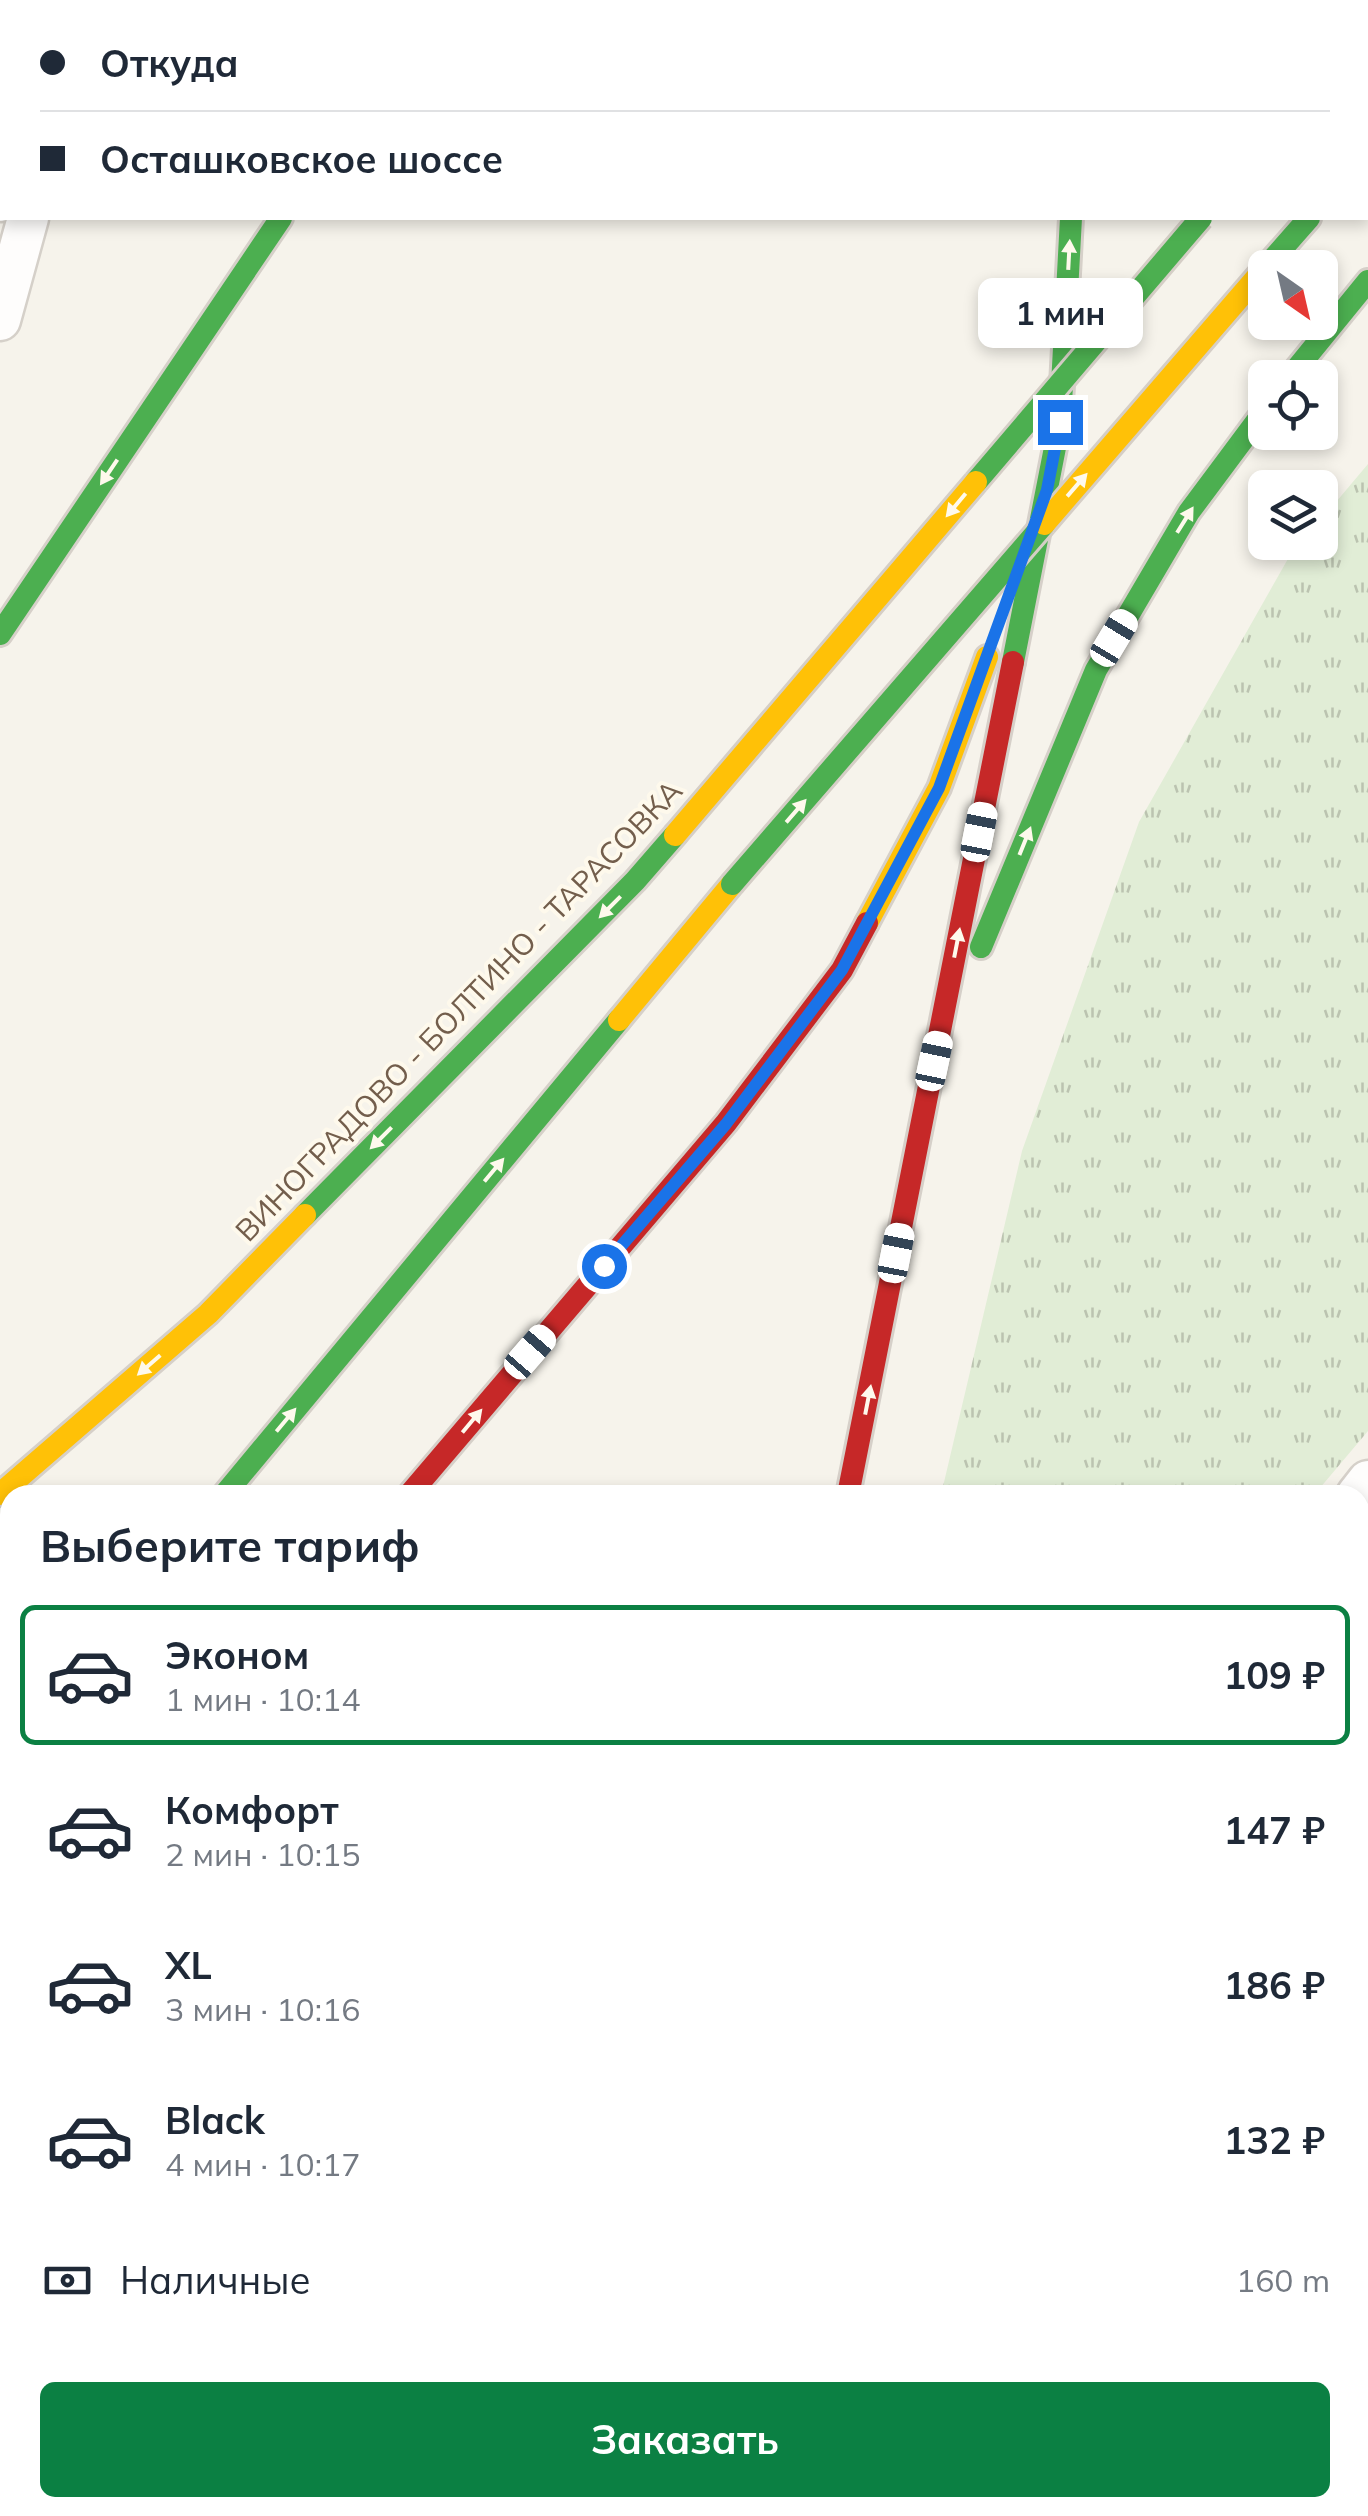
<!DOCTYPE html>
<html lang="ru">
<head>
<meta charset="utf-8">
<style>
  body { margin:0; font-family:Mulish,sans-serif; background:#f6f6f7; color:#1f2937; height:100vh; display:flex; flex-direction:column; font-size:38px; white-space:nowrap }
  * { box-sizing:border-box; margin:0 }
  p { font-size:32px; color:#747a83 }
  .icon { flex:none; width:55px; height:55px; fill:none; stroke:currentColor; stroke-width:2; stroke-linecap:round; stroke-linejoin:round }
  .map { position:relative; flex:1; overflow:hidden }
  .side { position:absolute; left:0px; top:1485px; width:1370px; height:1032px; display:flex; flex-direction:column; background:#fff; border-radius:30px 30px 0 0; box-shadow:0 5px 15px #0003 }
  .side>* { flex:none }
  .top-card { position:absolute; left:0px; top:0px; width:1370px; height:220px; box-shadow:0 5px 15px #0003; display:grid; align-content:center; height:220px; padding:0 40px; background:#fff }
  .needle { width:65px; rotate:146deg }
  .controls { position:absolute; left:1248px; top:250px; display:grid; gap:20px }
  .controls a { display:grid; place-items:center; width:90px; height:90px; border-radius:15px; background:#fff; box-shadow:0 5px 15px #0003; font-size:50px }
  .end { position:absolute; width:45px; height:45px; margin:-22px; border:12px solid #1a73e8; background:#fff; box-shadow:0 0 0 5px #fff }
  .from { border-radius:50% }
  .bubble { position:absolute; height:70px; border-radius:15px; background:#fff; box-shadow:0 5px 15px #0003; font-size:32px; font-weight:700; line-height:70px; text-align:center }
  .car { position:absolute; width:30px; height:60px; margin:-30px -15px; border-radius:12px; box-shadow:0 0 8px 2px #0007; background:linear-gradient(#fff 24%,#345 0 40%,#fff 0 76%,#345 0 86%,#fff 0) }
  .top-card b { display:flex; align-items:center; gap:35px; height:95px; font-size:38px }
  .top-card b+b { border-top:2px solid #e0e1e3 }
  .top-card i { width:25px; height:25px; background:#1f2937 }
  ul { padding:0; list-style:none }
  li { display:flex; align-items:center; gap:30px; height:140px; margin:0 20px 15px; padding:0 20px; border:5px solid transparent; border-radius:15px }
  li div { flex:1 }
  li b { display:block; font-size:38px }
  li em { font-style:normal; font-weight:700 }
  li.selected { border-color:#0b8043 }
  li>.icon { width:90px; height:90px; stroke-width:1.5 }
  h2 { padding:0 40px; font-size:45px; line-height:120px }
  .pay { display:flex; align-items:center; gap:25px; height:110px; padding:0 40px; font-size:38px }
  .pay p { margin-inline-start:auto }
  .primary-button { display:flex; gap:20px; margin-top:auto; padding:20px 40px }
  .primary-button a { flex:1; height:115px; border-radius:15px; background:#0b8043; color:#fff; font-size:40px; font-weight:700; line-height:115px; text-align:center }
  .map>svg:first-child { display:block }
  .residential { fill:#efe7d8 }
  .grass { fill:url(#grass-tufts) }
  .building { fill:#e2dcd2; stroke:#dfd7cd; stroke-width:2.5 }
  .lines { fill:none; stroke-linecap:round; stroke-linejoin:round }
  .lane-casing { stroke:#d5d0c9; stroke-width:25 }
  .street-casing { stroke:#d5d0c9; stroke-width:45 }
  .fast-casing { stroke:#d6d0c9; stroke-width:28 }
  .slow-casing { stroke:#d6d0c9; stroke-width:28 }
  .jam-casing { stroke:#d6d0c9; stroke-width:28 }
  .lane { stroke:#fefdfc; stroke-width:20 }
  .street { stroke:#fefdfc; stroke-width:40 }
  .fast { stroke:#4caf50; stroke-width:22 }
  .slow { stroke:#ffc107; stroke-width:22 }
  .jam { stroke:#c62828; stroke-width:22 }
  .fast-bridge-casing { stroke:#d5cec6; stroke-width:28; stroke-linecap:butt }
  .slow-bridge-casing { stroke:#d5cec6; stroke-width:28; stroke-linecap:butt }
  .fast-bridge { stroke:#4caf50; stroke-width:22 }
  .slow-bridge { stroke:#ffc107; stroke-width:22 }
  .oneway { fill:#fef9ec }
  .route { stroke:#1a73e8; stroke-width:12 }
  .labels { text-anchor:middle; stroke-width:8; stroke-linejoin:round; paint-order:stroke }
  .street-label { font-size:30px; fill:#735e4c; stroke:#fef9ec }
</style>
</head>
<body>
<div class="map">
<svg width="1368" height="2516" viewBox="0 0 1368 2516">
  <defs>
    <pattern id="grass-tufts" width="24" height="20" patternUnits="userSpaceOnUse" patternTransform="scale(2.5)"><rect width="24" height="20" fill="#e1edd6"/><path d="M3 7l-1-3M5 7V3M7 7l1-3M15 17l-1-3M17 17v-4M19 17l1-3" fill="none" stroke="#bbc3b0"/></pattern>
  </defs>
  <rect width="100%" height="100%" fill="#f6f3eb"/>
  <path class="residential" d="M1368,1989V2294L1360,2285V1998Z
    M1360,2352L1368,2359V2516H941L943,2508H1360Z
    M745,2508H852L880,2516H742Z"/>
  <path class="grass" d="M1368,464V1431L1314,1495H941L1022,1151L1139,822L1289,557L1301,543L1320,542V521Z"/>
  <path class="building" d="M1022,2508H1042L1064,2516H1019Z"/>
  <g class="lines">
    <g class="lane-casing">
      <path id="lane" d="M35,0V2
        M0,211H2
        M1344,2508L1352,2516"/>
    </g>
    <g class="street-casing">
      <path id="street" d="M0,320L28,218
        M1357,1495L1368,1481
        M1360,1946L1368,1937
        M1159,2516L1162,2508"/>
    </g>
    <g class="fast-casing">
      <path id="fast" d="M1083,0V2
        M379,2L380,0
        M1368,147V148
        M1265,268L1309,218
        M1289,378L1368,281
        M0,634L281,218
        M1013,662L1060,422L1071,218
        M981,947L1096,670L1189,512L1265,410
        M305,1215L635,881L675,835
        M224,1495L619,1020"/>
    </g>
    <g class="slow-casing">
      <path id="slow" d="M867,923L939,788L987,657
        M619,1020L732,884
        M0,1494L208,1314L305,1215
        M0,1760L10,1748
        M0,1938L10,1928"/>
    </g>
    <g class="jam-casing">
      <path id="jam" d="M1368,17V18
        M409,1495L726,1123L842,970L867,923
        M848,1495L1013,662
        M516,2516L519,2508"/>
    </g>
    <use href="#lane" class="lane"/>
    <use href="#street" class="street"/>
    <use href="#fast" class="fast"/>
    <use href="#slow" class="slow"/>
    <use href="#jam" class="jam"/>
    <g class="fast-bridge-casing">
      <path id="fast-bridge" d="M976,482L1201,218
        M732,884L1044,524"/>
    </g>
    <g class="slow-bridge-casing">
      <path id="slow-bridge" d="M1044,524L1265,268
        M675,835L976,482"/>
    </g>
    <use href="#fast-bridge" class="fast-bridge"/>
    <use href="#slow-bridge" class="slow-bridge"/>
  </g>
  <defs><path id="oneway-solid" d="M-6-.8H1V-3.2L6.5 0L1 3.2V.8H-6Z" transform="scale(2.5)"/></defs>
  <g class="oneway">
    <use href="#oneway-solid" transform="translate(1069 255) rotate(-87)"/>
    <use href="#oneway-solid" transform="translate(109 472) rotate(124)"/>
    <use href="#oneway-solid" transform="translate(1077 485) rotate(-49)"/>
    <use href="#oneway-solid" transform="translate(956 505) rotate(130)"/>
    <use href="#oneway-solid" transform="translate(1185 520) rotate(-58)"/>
    <use href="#oneway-solid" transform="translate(796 811) rotate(-49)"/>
    <use href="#oneway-solid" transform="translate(1025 841) rotate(-68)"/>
    <use href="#oneway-solid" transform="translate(610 907) rotate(135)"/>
    <use href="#oneway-solid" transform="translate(957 943) rotate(-79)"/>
    <use href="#oneway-solid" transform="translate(381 1138) rotate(135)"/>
    <use href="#oneway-solid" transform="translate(494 1170) rotate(-50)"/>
    <use href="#oneway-solid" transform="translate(149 1365) rotate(139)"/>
    <use href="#oneway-solid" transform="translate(868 1400) rotate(-79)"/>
    <use href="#oneway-solid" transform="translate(286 1420) rotate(-50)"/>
    <use href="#oneway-solid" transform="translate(472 1421) rotate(-50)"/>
  </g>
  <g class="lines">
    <path class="route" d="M604,1266L726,1124L842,970L939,788L1047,490L1060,422"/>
  </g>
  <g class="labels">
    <g class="street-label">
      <text transform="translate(459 1011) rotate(-46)" y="10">ВИНОГРАДОВО - БОЛТИНО - ТАРАСОВКА</text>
    </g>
  </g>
</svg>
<div class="controls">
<a><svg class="needle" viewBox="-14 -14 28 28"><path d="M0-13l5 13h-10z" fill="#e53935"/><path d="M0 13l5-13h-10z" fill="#747a83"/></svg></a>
<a><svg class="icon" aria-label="locate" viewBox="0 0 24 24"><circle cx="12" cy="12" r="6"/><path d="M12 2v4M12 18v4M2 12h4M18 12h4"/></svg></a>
<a><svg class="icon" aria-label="layers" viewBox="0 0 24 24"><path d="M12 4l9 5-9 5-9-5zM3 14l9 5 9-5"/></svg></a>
</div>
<i class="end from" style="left:604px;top:1266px"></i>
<i class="end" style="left:1060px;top:422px"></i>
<div class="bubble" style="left:978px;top:278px;width:165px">1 мин</div>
<i class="car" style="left:1114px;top:638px;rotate:31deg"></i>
<i class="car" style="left:979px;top:832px;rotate:11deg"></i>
<i class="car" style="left:934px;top:1061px;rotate:12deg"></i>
<i class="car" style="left:896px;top:1253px;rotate:11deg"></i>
<i class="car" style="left:530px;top:1352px;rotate:41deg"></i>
<div class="top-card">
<b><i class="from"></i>Откуда</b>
<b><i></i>Осташковское шоссе</b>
</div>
<section class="side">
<h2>Выберите тариф</h2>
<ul>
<li class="selected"><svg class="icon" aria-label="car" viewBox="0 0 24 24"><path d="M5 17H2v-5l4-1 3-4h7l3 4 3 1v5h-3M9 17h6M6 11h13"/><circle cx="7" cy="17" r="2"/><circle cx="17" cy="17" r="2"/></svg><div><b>Эконом</b><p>1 мин · 10:14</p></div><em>109 ₽</em></li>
<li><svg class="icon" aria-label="car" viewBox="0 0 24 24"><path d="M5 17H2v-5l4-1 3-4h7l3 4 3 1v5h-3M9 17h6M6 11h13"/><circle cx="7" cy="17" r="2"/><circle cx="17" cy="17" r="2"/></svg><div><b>Комфорт</b><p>2 мин · 10:15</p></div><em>147 ₽</em></li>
<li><svg class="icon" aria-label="car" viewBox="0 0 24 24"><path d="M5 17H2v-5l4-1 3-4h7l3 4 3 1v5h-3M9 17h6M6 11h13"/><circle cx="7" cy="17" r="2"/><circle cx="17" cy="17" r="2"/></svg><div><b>XL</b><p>3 мин · 10:16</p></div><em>186 ₽</em></li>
<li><svg class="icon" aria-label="car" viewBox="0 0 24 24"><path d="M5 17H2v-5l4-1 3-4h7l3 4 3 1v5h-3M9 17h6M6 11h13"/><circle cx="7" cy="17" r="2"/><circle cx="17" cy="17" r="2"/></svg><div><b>Black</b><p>4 мин · 10:17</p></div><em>132 ₽</em></li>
</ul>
<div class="pay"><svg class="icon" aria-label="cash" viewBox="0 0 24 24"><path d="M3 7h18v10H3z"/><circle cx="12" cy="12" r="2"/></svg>Наличные<p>160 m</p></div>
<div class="primary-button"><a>Заказать</a></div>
</section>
</div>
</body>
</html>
